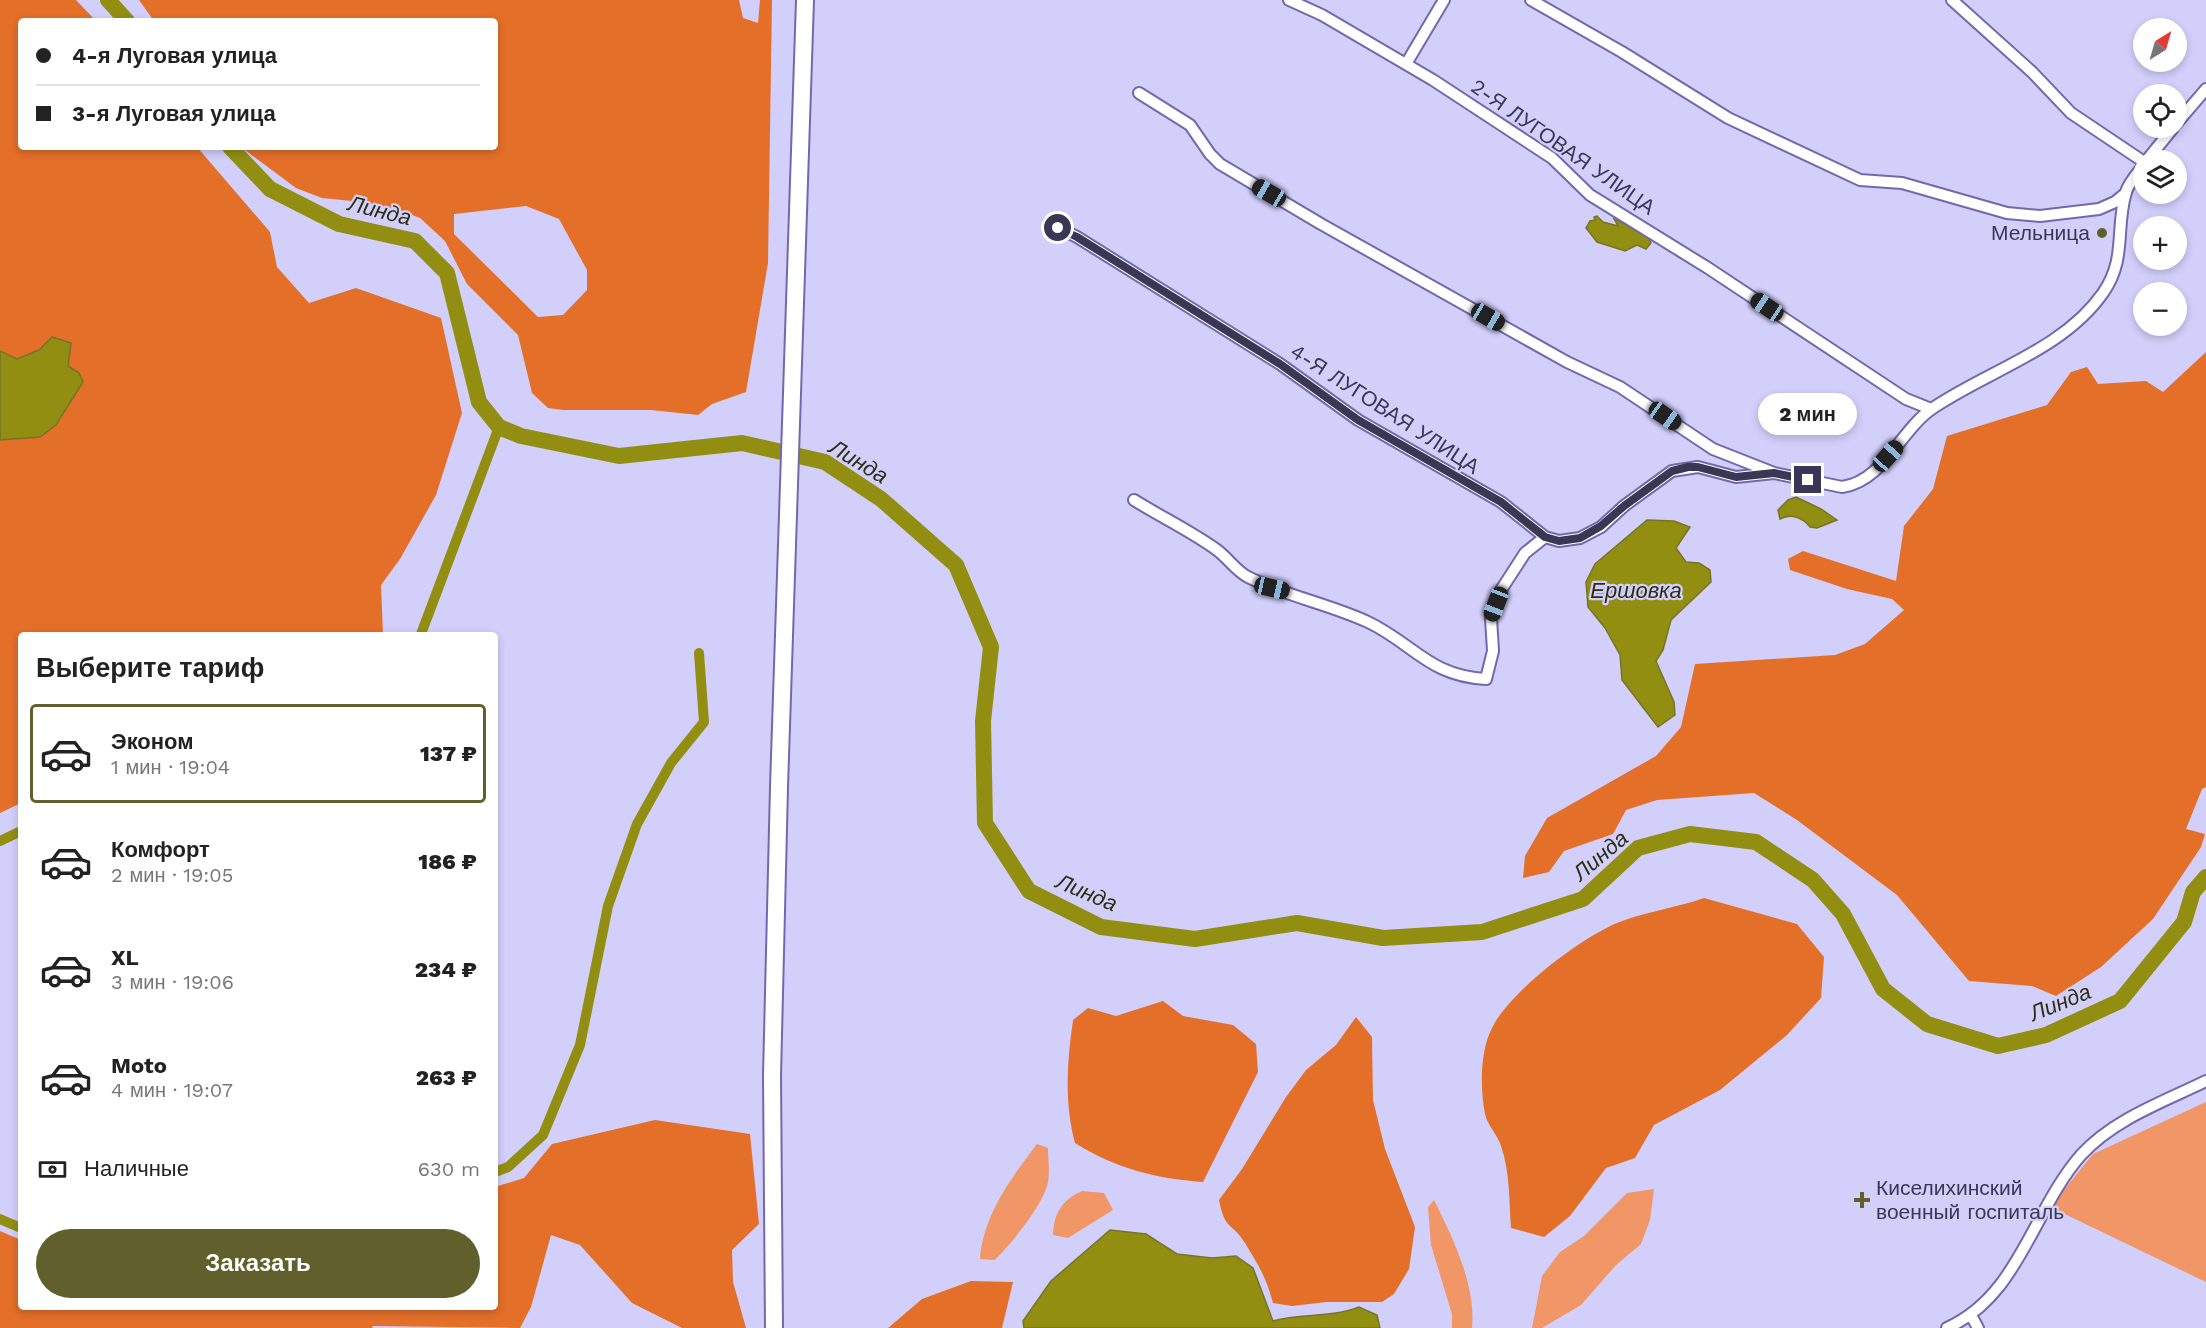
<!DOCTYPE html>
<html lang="ru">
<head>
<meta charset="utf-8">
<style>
  body { margin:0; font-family:"Work Sans",sans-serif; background:#f6f6f6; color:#222; height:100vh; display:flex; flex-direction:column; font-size:22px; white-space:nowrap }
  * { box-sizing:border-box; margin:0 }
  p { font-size:20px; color:#767676 }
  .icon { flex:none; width:33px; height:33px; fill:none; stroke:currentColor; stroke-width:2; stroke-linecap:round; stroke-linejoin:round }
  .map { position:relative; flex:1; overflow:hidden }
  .side { position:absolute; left:18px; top:632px; width:480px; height:678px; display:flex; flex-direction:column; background:#fff; border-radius:6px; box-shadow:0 3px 9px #0003 }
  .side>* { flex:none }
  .hud { position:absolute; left:18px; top:18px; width:480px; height:132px; border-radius:6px; box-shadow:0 3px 9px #0003; display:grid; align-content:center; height:132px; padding:0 18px; background:#fff }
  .needle { width:39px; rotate:37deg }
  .buttons { position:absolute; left:2133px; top:18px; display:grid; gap:12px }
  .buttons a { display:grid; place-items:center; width:54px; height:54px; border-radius:50%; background:#fff; box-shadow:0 3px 9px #0003; font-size:30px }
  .end { position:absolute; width:27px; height:27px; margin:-14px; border:8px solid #3a3754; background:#fff; box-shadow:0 0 0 3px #fff }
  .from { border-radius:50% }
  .bubble { position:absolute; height:42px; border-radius:21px; background:#fff; box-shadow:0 3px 9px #0003; font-size:20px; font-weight:800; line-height:42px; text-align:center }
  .car { position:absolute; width:18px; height:36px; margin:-18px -9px; border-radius:8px; box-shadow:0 0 4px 2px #0007; background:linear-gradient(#222 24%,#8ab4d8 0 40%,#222 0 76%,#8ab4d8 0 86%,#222 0) }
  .hud b { display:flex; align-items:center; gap:21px; height:57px; font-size:22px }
  .hud b+b { border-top:2px solid #e0e0e0 }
  .hud i { width:15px; height:15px; background:#222 }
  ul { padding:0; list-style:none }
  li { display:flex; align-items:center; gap:18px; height:99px; margin:0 12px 9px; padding:0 6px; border:3px solid transparent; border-radius:6px }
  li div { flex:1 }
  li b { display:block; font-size:22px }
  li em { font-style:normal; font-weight:800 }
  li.selected { border-color:#61602d }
  li>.icon { width:54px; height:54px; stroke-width:1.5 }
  h2 { padding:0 18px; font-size:27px; line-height:72px }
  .pay { display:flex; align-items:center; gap:15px; height:66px; padding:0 18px; font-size:22px }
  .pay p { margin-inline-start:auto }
  .primary-button { display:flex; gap:12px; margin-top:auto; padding:12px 18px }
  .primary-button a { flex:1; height:69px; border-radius:36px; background:#61602d; color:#fff; font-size:24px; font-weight:800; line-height:69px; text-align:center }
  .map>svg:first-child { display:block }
  .green { fill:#f19666 }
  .forest { fill:#e36f29; fill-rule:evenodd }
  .water { fill:#928e12; stroke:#787426; stroke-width:1.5 }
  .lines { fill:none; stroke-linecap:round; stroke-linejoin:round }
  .canal { stroke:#928e12; stroke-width:10 }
  .river { stroke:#928e12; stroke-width:16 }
  .minor-casing { stroke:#7169ac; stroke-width:14 }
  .primary-casing { stroke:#7169ac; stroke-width:20 }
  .minor { stroke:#fff; stroke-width:10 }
  .primary { stroke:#fff; stroke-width:16 }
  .route { stroke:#3a3754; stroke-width:8 }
  .poi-dot { fill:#61602d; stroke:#d2cffb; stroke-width:2 }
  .labels { text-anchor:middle; stroke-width:4.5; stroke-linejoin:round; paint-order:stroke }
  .street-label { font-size:21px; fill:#3a3754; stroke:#d2cffb }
  .poi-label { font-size:21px; fill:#3a3754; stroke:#d2cffb; text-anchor:end }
  .water-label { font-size:22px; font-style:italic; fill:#2d2d15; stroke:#d2cffb }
</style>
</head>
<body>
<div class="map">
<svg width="2206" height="1328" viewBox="0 0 2206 1328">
  <rect width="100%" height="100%" fill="#d2cffb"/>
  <path class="green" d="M2206,1102V1282L2050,1207L2093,1154Z
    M1037,1144L1048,1148C1048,1159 1050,1171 1048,1182C1044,1204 1011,1244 995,1260L980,1259C983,1216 1011,1178 1037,1144Z
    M1654,1189L1650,1220L1641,1244L1616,1265L1581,1305L1542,1328H1532L1542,1276L1560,1252L1584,1236L1627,1193Z
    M1082,1191L1104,1193L1113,1210L1068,1238L1053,1235C1054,1213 1062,1200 1082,1191Z
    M1434,1200C1453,1238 1476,1285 1472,1328H1452V1314L1431,1245L1428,1207Z"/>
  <path class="forest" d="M0,0H76L96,21H21V147H197L270,232L277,267L309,303L356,288L441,318L462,413L436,495L400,559L381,585L383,634H21V803L0,813V440L40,436L56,425L83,382L79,373L68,366L71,343L52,337L39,350L17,360L0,351Z
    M139,0H739L743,18L758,23L760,0H772L768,263L746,392L712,404L698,415L651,410H563L548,408L532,393L518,335L467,284L445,241L420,218L397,209L362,202L322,198L296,188L241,147H495V21H154ZM526,206L559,219L587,270V290L563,315L538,317L454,234V214Z
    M2206,352V787L2202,789L2186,829L2205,834L2201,847L2153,919L2101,967L2056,996L2032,986L1969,981L1897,895L1797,820L1754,793L1657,800L1626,810L1613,834L1564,851L1549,872L1523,878L1525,856L1547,818L1656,756L1681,727L1695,664L1835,655L1865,644L1904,610L1892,599L1847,589L1790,570L1788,559L1803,551L1896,581L1904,526L1933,489L1947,436L2047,405L2071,372L2087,367L2098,384L2146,381L2163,392Z
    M1704,898L1797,924L1824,957L1821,998L1787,1035L1720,1090L1654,1125L1635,1158L1606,1168L1570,1216L1544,1237L1511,1228C1509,1200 1510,1172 1501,1146C1498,1135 1487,1125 1485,1114C1480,1088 1480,1051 1492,1028C1509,992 1587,932 1625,920C1651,911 1678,907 1704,898Z
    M1163,1001L1183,1016L1233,1025L1256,1044L1258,1072L1203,1182C1154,1178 1117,1169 1075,1143C1064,1101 1067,1063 1073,1020L1088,1008L1116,1016Z
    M1356,1017L1372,1037L1373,1100L1385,1149L1415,1227L1409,1269L1394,1294L1382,1302H1327L1292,1306L1273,1303C1266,1277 1259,1266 1245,1243C1231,1221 1225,1231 1219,1200L1242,1169L1286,1097L1306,1070L1336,1045Z
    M655,1120L750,1134L759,1224L732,1250L733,1282L746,1328H682L632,1303L580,1245L551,1235L531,1307L520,1328L373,1326L372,1328H0V1231L21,1240V1306H495V1187L524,1178L552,1144Z
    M971,1281L1013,1282L1002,1328H888L922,1299Z"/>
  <path class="water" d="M1597,216L1603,222L1618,226L1614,219L1647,234L1651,243L1646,249L1637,245L1625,251L1597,242L1586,228L1590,221L1595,220L1594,217Z
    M52,337L71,343L68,366L79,373L83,382L56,425L40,437L0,440V351L17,359L39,350Z
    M1796,497L1821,509L1837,520L1817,528L1810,527C1803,518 1791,513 1780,519L1778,510L1788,500Z
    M1647,520L1674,521L1690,527L1676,548L1686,562L1699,563L1710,570L1711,582L1671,620L1663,650L1656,661L1674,702L1675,715L1658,727L1622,680L1620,655L1605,628L1588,607L1586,582L1595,564Z
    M1110,1230L1146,1234L1177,1254L1212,1258L1236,1256L1253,1268L1273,1321C1302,1313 1331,1318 1359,1307L1377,1315L1380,1328H1024L1023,1321L1051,1281Z"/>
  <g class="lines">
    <path class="canal" d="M421,634L499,427
      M0,841L21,831
      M495,1172L508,1167L543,1135L580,1045L608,906L637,824L671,763L704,722L699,653
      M0,1219L21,1228"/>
    <path class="river" d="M108,0L127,21
      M230,147L270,189L339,224L415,241L447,273L479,402L499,427L521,436L619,456L742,443L825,462L881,499L956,565L991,647L983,721L985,823L1029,891L1101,927L1195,939L1297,923L1383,938L1482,932L1583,899L1638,848L1690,834L1756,842L1813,880L1843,914L1883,989L1927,1024L1998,1046L2046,1035L2120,1001L2184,922L2193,892L2206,877"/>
    <g class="minor-casing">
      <path id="minor" d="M1289,0L1322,15L1433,80L1552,158L1590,195L1708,268L1906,399L1931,409
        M1531,0L1622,52L1728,118L1860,180L1902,183L2007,213L2040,216L2099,209L2115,202L2126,193
        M1952,0L2032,72L2071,113L2144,162
        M1406,64L1444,0
        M1139,93L1190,125L1210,154L1220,164L1321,224L1567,362L1620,387L1713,449L1774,473L1842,487C1884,481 1900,430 1933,408C1989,370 2063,350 2103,293C2127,259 2115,228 2126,192C2129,182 2137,174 2144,165
        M2176,124L2206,89
        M2147,160L2173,128
        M1049,223L1077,237L1280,364L1358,420L1501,502L1545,537L1559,541L1580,538L1601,527L1624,506L1672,471L1698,467L1736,477L1774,473
        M1134,500C1161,517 1191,531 1217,550C1228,558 1236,571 1248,577C1286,596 1329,604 1368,622C1414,644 1429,676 1486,679L1493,651L1491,618L1501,590L1525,553L1545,537
        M1971,1315L1978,1328
        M1947,1328C2019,1296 2032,1211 2081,1155C2114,1119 2163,1102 2206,1081"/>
    </g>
    <g class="primary-casing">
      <path id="primary" d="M774,1328L772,1076L779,787L805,0"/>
    </g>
    <use href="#minor" class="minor"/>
    <use href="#primary" class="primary"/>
  </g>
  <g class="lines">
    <path class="route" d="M1058,228L1077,237L1280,364L1358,420L1501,502L1545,537L1559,541L1580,538L1601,526L1624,506L1672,471L1688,467H1698L1736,477L1774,473L1808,480"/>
  </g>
  <g class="poi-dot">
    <circle cx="2102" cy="233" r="6"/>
    <path d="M1859 1191h6v6h6v6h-6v6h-6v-6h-6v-6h6z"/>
  </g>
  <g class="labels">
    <g class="street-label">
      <text transform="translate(1563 147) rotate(35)" y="7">2-Я ЛУГОВАЯ УЛИЦА</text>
      <text transform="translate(1385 409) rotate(33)" y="7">4-Я ЛУГОВАЯ УЛИЦА</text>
    </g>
    <g class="poi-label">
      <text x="2090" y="240">Мельница</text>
      <text x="1876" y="1195" text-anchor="start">Киселихинский<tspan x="1876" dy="24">военный госпиталь</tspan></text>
    </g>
    <g class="water-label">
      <text transform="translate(380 210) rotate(14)" y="8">Линда</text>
      <text transform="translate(859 461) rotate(31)" y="8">Линда</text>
      <text x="1636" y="598">Ершовка</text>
      <text transform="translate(1600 855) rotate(-40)" y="8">Линда</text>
      <text transform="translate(1087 892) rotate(23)" y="8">Линда</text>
      <text transform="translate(2060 1002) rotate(-22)" y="8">Линда</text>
    </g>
  </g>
</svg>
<div class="buttons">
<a><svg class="needle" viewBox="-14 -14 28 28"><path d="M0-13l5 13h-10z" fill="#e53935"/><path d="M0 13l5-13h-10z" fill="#767676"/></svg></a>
<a><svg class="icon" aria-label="locate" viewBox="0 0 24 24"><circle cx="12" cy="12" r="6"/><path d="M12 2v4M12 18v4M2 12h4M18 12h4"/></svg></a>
<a><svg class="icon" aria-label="layers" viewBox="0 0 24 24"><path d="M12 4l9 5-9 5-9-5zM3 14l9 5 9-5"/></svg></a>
<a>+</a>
<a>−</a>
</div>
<i class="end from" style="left:1058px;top:228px"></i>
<i class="end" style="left:1808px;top:480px"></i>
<div class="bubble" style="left:1758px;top:393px;width:99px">2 мин</div>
<i class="car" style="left:1269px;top:193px;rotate:300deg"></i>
<i class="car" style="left:1767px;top:307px;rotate:304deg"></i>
<i class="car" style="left:1488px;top:317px;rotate:120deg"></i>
<i class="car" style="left:1665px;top:416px;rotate:125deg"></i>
<i class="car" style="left:1888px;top:456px;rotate:42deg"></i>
<i class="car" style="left:1272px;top:588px;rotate:103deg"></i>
<i class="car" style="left:1496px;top:604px;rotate:201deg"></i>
<div class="hud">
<b><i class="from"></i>4-я Луговая улица</b>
<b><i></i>3-я Луговая улица</b>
</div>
<section class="side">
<h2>Выберите тариф</h2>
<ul>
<li class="selected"><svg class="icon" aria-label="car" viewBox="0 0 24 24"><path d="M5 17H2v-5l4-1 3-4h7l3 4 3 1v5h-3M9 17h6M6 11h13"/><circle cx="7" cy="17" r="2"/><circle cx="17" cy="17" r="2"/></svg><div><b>Эконом</b><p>1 мин · 19:04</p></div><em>137 ₽</em></li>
<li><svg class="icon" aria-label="car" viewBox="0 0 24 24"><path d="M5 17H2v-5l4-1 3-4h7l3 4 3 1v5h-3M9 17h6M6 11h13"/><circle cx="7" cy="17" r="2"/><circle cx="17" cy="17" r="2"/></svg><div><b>Комфорт</b><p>2 мин · 19:05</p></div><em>186 ₽</em></li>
<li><svg class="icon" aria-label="car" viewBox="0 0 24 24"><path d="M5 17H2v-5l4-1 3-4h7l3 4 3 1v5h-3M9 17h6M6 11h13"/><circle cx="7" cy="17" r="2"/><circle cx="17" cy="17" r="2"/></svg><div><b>XL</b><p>3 мин · 19:06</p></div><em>234 ₽</em></li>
<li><svg class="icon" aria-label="car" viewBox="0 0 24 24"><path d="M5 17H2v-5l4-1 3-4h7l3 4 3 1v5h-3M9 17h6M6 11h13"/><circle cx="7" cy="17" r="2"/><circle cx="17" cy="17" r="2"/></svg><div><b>Moto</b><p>4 мин · 19:07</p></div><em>263 ₽</em></li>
</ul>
<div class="pay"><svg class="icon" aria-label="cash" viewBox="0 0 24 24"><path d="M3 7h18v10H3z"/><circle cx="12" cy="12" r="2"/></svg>Наличные<p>630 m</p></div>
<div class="primary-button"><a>Заказать</a></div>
</section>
</div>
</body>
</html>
